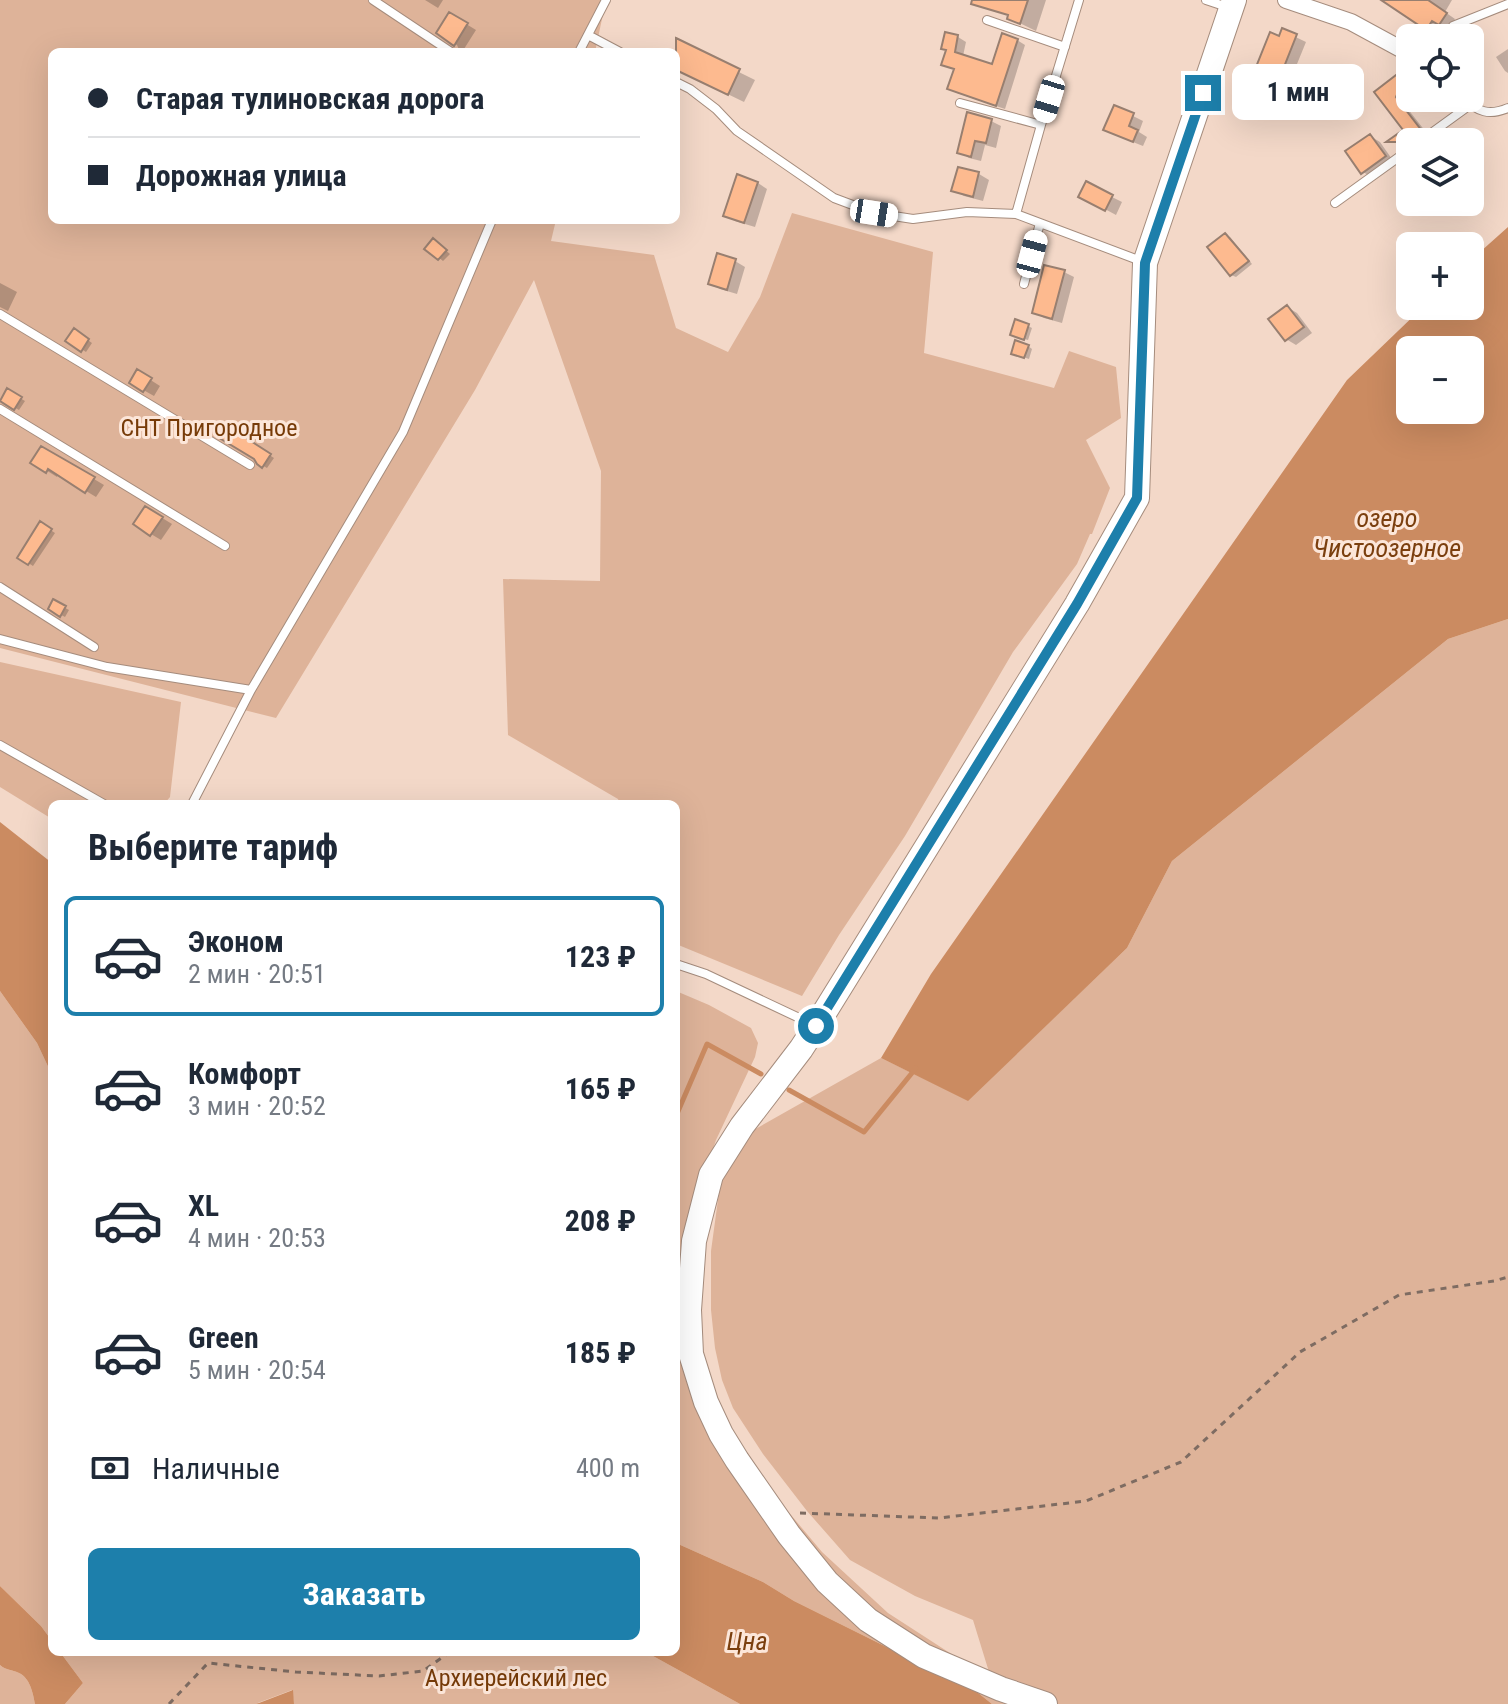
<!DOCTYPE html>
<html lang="ru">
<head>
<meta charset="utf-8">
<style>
  body { margin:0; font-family:"Roboto Condensed",sans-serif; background:#f2f2f3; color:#1f2937; height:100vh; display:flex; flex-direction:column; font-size:30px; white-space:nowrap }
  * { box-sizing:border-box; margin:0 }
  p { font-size:26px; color:#747a83 }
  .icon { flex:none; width:44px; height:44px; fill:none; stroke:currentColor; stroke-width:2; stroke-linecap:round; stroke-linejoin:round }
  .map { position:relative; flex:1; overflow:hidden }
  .panel { position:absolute; left:48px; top:800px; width:632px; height:856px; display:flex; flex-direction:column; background:#fff; border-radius:12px; box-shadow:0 8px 32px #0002 }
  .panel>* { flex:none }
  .banner { position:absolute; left:48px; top:48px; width:632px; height:176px; border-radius:12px; box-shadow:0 8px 32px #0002; display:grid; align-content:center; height:176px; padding:0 40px; background:#fff }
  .controls { position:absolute; left:1396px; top:24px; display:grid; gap:16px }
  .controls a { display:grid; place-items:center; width:88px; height:88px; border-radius:12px; background:#fff; box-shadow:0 8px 32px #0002; font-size:40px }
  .end { position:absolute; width:36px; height:36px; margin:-18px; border:10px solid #1d7fab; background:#fff; box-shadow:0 0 0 4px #fff }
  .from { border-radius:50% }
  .bubble { position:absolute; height:56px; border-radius:12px; background:#fff; box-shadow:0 8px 32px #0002; font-size:26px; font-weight:700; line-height:56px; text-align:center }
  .car { position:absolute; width:24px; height:48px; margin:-24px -12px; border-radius:10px; box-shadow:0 0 6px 2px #0007; background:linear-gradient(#fff 24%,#345 0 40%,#fff 0 76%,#345 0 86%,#fff 0) }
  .banner b { display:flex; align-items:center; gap:28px; height:76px; font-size:30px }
  .banner b+b { border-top:2px solid #e0e1e3 }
  .banner i { width:20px; height:20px; background:#1f2937 }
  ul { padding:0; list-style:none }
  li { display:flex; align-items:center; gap:24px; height:120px; margin:0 16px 12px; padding:0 24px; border:4px solid transparent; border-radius:12px }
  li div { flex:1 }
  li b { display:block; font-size:30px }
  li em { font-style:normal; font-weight:700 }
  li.on { border-color:#1d7fab }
  li>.icon { width:72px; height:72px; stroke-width:1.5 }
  h2 { padding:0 40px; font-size:36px; line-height:96px }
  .pay { display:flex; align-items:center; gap:20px; height:88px; padding:0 40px; font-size:30px }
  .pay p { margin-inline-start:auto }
  .button { display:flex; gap:16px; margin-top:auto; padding:16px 40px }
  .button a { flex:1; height:92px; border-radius:12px; background:#1d7fab; color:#fff; font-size:32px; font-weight:700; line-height:92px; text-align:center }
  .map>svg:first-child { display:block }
  .green { fill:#deb399 }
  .water { fill:#cb8b61; fill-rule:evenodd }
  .shadow { fill:#0003; fill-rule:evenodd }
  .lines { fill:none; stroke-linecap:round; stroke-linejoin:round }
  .stream { stroke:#cb8b61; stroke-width:5 }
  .building { fill:#fdba8f; stroke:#987f70; stroke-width:2 }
  .lane-casing { stroke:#a58c7d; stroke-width:10 }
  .street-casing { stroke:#a58c7d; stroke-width:18 }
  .secondary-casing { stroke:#a58c7d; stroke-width:26 }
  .path { stroke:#7e6c62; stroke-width:3; stroke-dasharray:6 6; stroke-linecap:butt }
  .lane { stroke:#fff; stroke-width:8 }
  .street { stroke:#fff; stroke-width:16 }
  .secondary { stroke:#fff; stroke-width:24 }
  .route { stroke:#1d7fab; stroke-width:10 }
  .labels { text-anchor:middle; stroke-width:6; stroke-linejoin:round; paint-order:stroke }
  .park-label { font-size:24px; fill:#773b08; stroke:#fce6d9 }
  .water-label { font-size:26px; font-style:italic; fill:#7b3f0e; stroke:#fce6d9 }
</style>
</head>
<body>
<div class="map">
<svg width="1508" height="1704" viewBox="0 0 1508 1704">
  <rect width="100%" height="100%" fill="#f3d8c8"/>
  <path class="green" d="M0,0H606L595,52H52V220H556L551,241L654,255L676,328L728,352L760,297L792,213L933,252L924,353L1054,388L1069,351L1116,367L1121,418L1086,440L1110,488L1092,534H1090L1077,564L1013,652L905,836L839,935L802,996L676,944V804H620L618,799L508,735L503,579L600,581L601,471L534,280L475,390L276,718L0,648Z
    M1508,619V1704H992L977,1692L794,1601L763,1582L676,1543V991L709,1005L751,1028L758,1043L755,1057L716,1140L702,1182L694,1292L704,1381L726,1431L769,1492L791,1515L822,1552L888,1613L956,1657L989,1672L973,1620L915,1596L850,1560L807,1511L763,1454L733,1408L722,1380L715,1348L711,1310V1251L723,1163L736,1140L881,1058L968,1100L1127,948L1172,861L1448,639Z
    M0,662L181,702L170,797L164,804H52V819L0,787Z
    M0,991L37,1043L52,1075V1641L41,1626L0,1586Z
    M60,1652H642L653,1656L740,1704H294L292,1690L255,1704H65L83,1683Z
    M0,1665C7,1671 11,1669 19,1673C30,1678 33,1693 35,1704H0Z"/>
  <path class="water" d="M1508,227V619L1448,639L1172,861L1127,948L968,1101L881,1058L931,974L1347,380L1424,306H1470V261ZM1410,350H1470V410H1410Z
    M0,822L52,863V1075L37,1043L0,991Z
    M676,1543L763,1582L794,1601L977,1692L992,1704H740L653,1656L642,1652H676Z
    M0,1586L41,1626L52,1641V1652H60L83,1683L65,1704H35C33,1693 30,1678 19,1673C11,1669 7,1671 0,1665Z
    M293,1690L294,1704H255L259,1703Z"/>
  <path class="shadow" d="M425,0H443L438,8Z
    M1005,0H1046L1036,31L1009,18Z
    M1392,0H1452L1445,12L1455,19L1449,29L1442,24L1436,33Z
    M450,14L476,30L464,49L469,52H460L457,45L438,33Z
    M1283,31L1306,42L1288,86L1266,77Z
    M946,35L958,37L966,42L963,56L994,66L1017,40L1025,45L1005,109L957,93L949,88L956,70L943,64L948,51Z
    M680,43L755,80L744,102L676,69V52Z
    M1508,49V73L1505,71L1496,57Z
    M1409,67L1410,90L1404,104L1429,136L1420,142L1411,137L1377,92ZM1400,83H1404L1394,107L1391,106Z
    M1115,107L1143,121L1139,132L1147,137L1143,146L1115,135Z
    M991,121L1001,126L996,148L985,145L981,161L969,158L959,152Z
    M1370,136L1380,142L1394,162L1373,178L1363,172Z
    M959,169L979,174L989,180L983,201L964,196L954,190Z
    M758,183L767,189L755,227L735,221L725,215Z
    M1086,184L1122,202L1116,215L1090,201Z
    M1225,235L1230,237L1252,264L1236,277L1231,275Z
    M437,243L450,254L443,261L427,248Z
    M735,261L745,267L737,294L720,289L711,283Z
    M1064,272L1074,277L1062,323L1044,318L1034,312Z
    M0,283L17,292L8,311L0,307Z
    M1287,307L1297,313L1312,333L1296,345L1286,339Z
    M1028,326L1032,328L1028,340L1017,337Z
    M75,331L92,343L86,352L68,340Z
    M1028,346L1032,349L1029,359L1017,355Z
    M138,372L160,386L154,396L131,383Z
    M8,391L25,401L19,410L2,400Z
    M230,430L274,458L267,468L258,463Z
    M42,448L104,485L96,497L58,474L57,477L33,462Z
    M146,508L172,524L161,540L151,534Z
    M41,524L55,533L33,566L19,557Z
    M54,602L69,610L65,617L50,609Z"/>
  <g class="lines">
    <path class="stream" d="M789,1090L864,1132L916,1068
      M676,1116L707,1044L761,1074"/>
  </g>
  <path class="building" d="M972,0H1028L1020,24L1007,19L1008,15L971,4Z
    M1381,0H1428L1447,13L1439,25L1432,21L1426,30Z
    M449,12L468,23L454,46L436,33Z
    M1282,28L1297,34L1278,82L1254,72L1270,32L1279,36Z
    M945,32L958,35L955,52L992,64L1002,33L1018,39L996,106L947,89L954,69L941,65L946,50L941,49Z
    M676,38L740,69L728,95L676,70Z
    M1409,65L1396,97L1422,131L1414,137L1412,142H1386L1403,130L1374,92Z
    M1114,105L1134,113L1129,126L1138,130L1133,142L1103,130Z
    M967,112L992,119L986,143L975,141L971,157L957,153Z
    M1370,134L1386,156L1361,174L1345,151Z
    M958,167L979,172L973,197L951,191Z
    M737,174L758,182L744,223L723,216Z
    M1086,181L1113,195L1105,211L1078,197Z
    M1225,233L1249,261L1230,276L1207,247Z
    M433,238L447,250L438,260L424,249Z
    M717,253L736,259L727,290L708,284Z
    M1044,265L1065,270L1052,319L1032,313Z
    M1287,305L1304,327L1285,341L1268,319Z
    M1015,319L1029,324L1024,340L1010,335Z
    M74,328L89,339L81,352L65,341Z
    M1015,340L1029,345L1024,358L1011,354Z
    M137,369L152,378L143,392L129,383Z
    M7,388L22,397L14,410L0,401Z
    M229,427L271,454L262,468L257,464L254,459L221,439Z
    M41,446L95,477L85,493L48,469L46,473L30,463Z
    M145,506L163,517L150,536L133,524Z
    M40,521L52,529L28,565L17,558Z
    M53,599L66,606L60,617L48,609Z"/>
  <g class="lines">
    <g class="lane-casing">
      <path id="lane" d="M373,0L451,52
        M1206,0L1227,7
        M987,20L1065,47
        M588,35L620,52
        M1445,38L1453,26L1508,4
        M579,52L606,0
        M676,82L690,89L716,109L737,131L834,198L874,213L913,219L967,212L1016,214L1141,261
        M1463,98C1478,112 1489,116 1508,108
        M960,103L1041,125
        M1419,142L1470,105
        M1335,203L1410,149
        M1016,214L1041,125L1079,0
        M1024,284L1040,223
        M0,314L250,465
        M0,409L225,546
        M0,587L94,647
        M0,639L107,667L251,690L403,432L492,220
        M0,745L104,804
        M192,804L251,690
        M676,964L706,974L812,1024"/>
    </g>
    <g class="street-casing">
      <path id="street" d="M1286,0L1351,22L1410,54"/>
    </g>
    <g class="secondary-casing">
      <path id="secondary" d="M1045,1704L1001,1689L924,1656L868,1620L827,1582L789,1535L737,1460L721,1434L706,1402L691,1354L689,1310L694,1241L711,1175L742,1126L801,1049L816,1026L1077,604L1137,498L1145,263L1234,0"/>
    </g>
    <path class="path" d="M800,1513L939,1518L1086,1501L1181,1462L1300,1352L1399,1295L1494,1281L1508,1277
      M169,1704L208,1663L296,1672L379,1676L423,1671L450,1652"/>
    <use href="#lane" class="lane"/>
    <use href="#street" class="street"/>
    <use href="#secondary" class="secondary"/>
  </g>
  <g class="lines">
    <path class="route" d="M816,1026L1077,604L1137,498L1145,263L1203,93"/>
  </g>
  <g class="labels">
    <g class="park-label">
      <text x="209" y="436">СНТ Пригородное</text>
      <text x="516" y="1686">Архиерейский лес</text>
    </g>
    <g class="water-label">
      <text x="1387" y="527">озеро<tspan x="1387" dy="30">Чистоозерное</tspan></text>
      <text x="747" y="1650">Цна</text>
    </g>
  </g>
</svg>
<div class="controls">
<a><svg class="icon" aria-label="locate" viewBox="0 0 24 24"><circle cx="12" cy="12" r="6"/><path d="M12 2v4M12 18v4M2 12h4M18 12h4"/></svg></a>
<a><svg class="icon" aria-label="layers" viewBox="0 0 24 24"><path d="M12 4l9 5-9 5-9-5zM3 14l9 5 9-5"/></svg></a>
<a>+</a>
<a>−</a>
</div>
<i class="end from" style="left:816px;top:1026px"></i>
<i class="end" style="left:1203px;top:93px"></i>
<div class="bubble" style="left:1232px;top:64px;width:132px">1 мин</div>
<i class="car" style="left:1049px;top:99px;rotate:197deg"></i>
<i class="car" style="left:874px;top:213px;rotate:99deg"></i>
<i class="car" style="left:1032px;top:254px;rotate:15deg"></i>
<div class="banner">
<b><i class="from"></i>Старая тулиновская дорога</b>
<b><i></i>Дорожная улица</b>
</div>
<section class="panel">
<h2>Выберите тариф</h2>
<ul>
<li class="on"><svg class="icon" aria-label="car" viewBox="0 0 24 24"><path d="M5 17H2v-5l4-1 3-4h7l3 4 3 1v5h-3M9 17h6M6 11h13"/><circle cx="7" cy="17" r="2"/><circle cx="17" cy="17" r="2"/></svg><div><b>Эконом</b><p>2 мин · 20:51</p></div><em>123 ₽</em></li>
<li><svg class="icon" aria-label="car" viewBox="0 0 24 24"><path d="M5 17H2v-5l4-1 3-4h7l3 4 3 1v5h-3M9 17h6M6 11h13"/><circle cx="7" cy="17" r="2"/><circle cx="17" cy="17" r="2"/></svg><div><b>Комфорт</b><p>3 мин · 20:52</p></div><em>165 ₽</em></li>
<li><svg class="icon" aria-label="car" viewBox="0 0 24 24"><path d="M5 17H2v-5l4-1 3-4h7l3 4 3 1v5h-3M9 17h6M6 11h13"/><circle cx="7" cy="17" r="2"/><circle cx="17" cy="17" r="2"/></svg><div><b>XL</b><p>4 мин · 20:53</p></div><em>208 ₽</em></li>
<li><svg class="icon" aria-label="car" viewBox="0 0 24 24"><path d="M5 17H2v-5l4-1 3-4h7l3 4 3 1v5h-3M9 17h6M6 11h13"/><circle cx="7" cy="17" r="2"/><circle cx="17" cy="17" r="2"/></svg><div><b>Green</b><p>5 мин · 20:54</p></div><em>185 ₽</em></li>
</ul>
<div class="pay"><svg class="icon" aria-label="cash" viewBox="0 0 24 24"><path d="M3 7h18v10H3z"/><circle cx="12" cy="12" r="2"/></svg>Наличные<p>400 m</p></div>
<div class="button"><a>Заказать</a></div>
</section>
</div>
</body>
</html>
